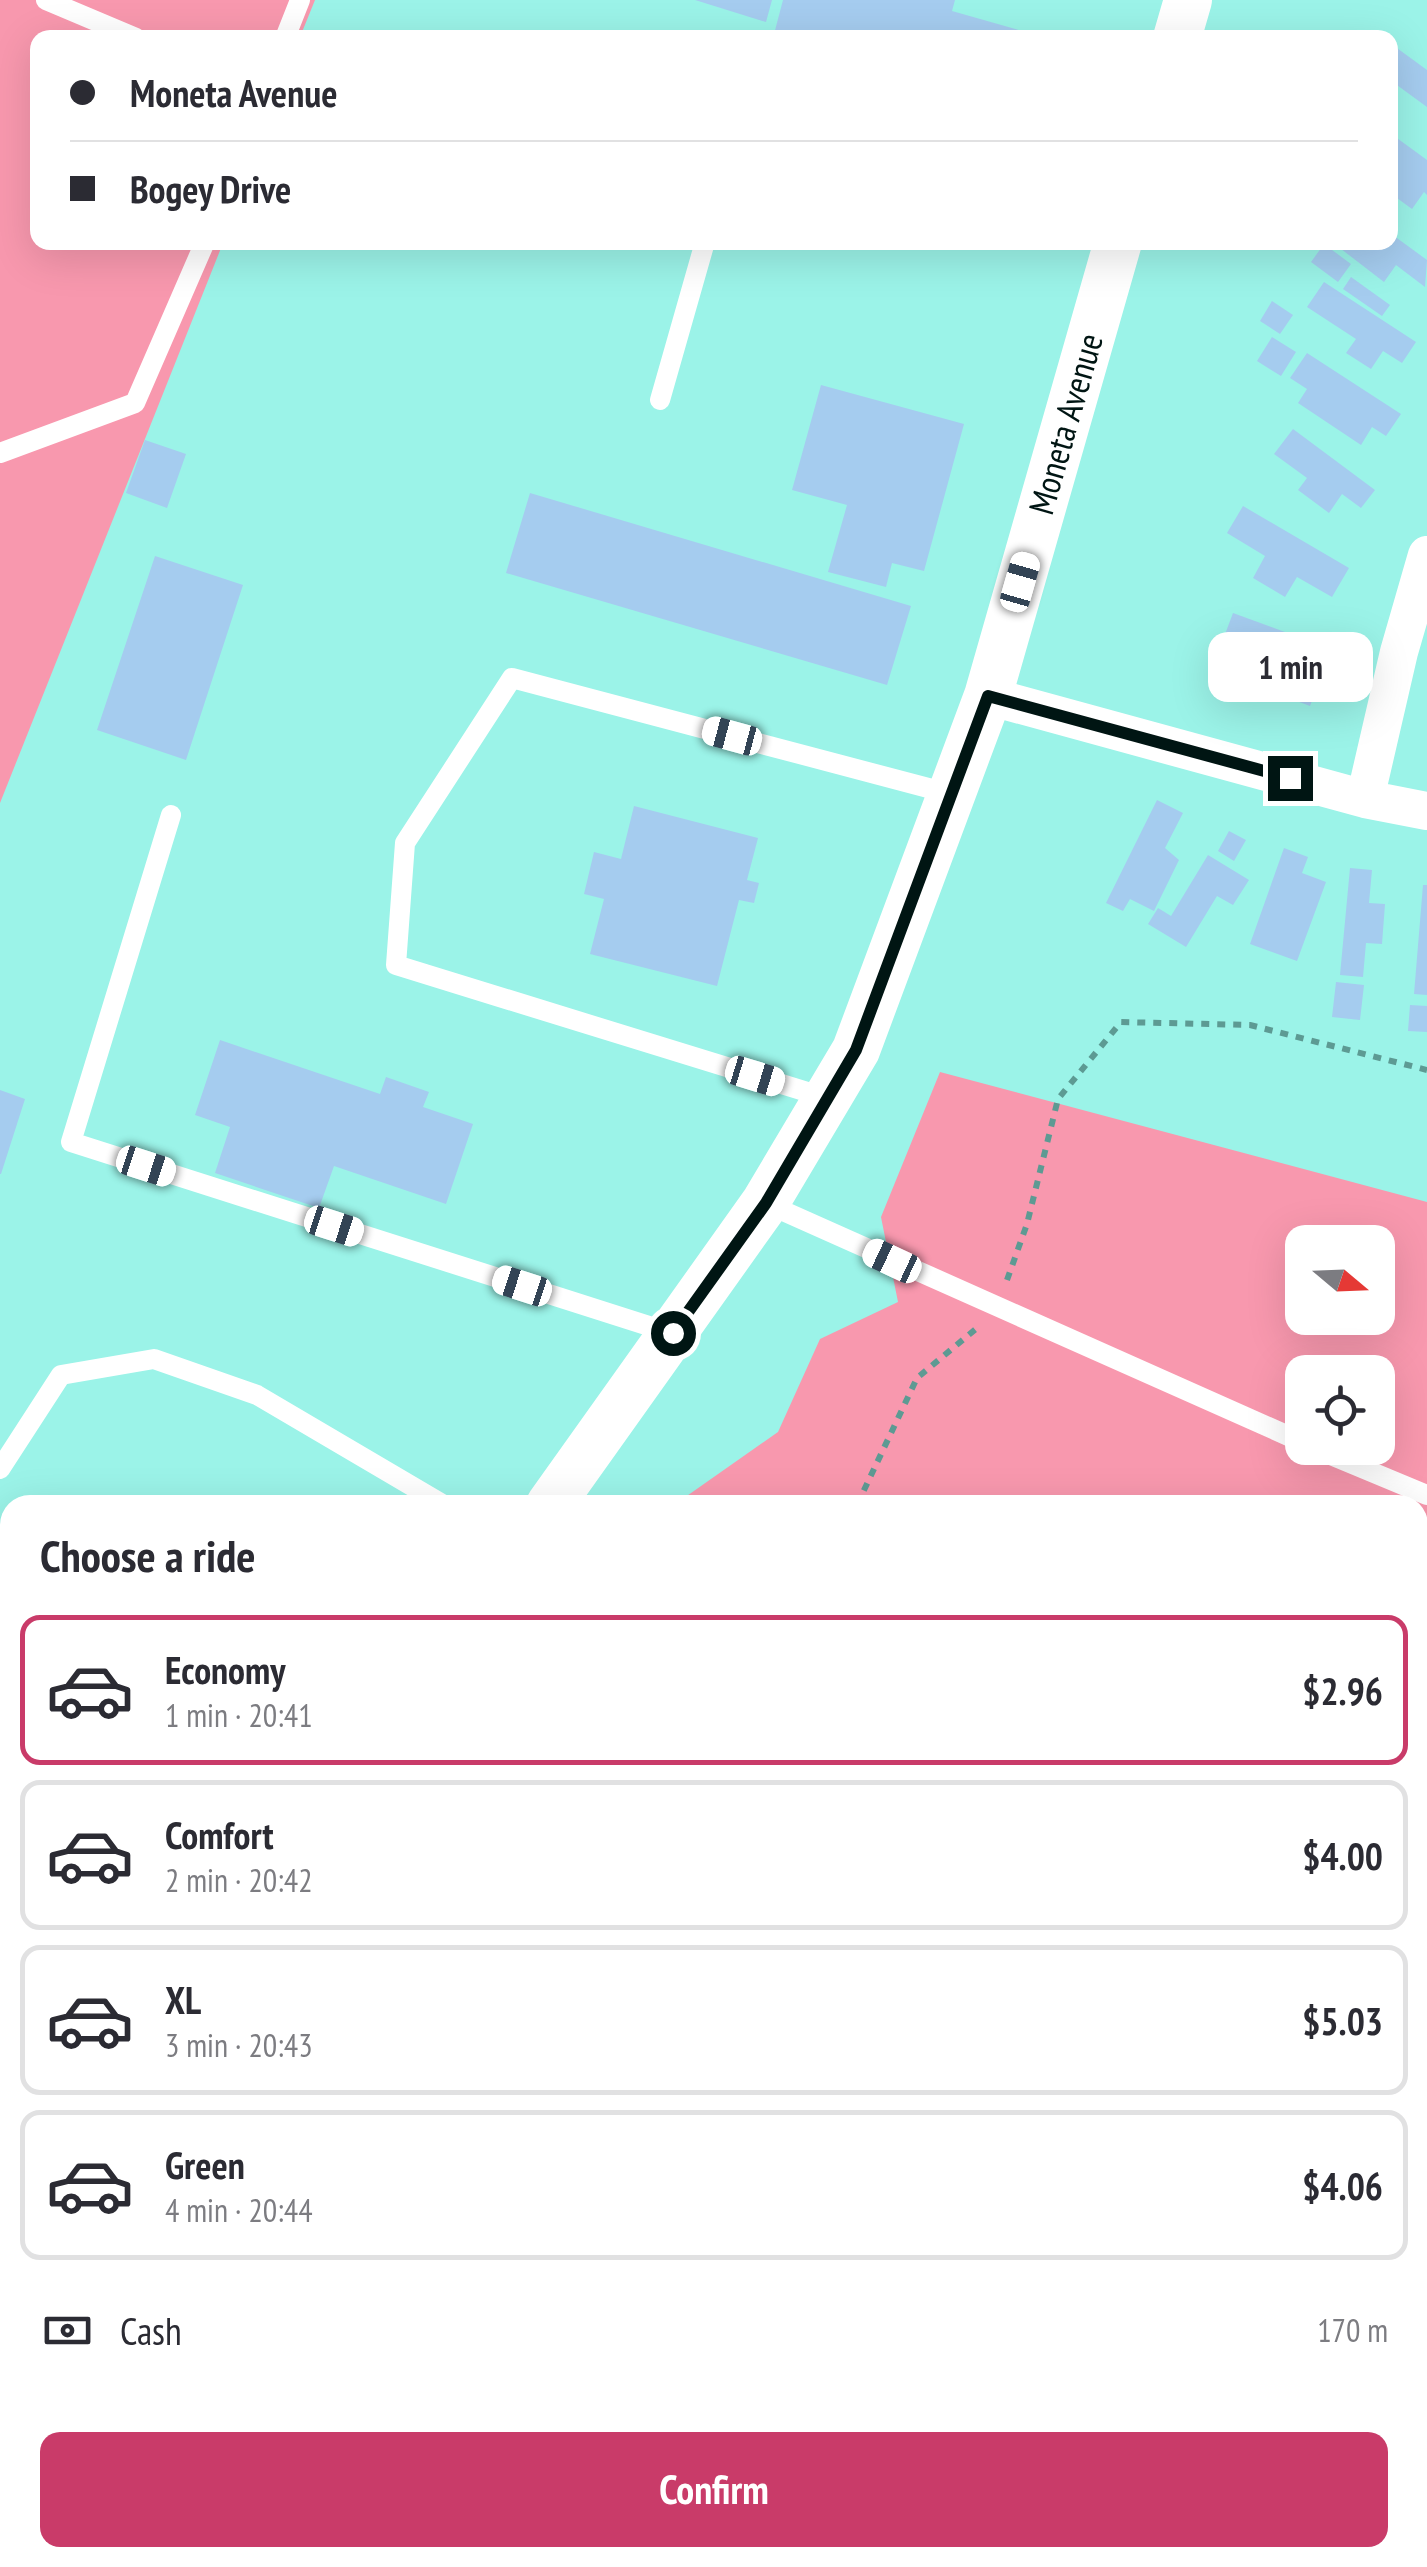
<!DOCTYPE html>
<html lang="en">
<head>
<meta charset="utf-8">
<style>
  body { margin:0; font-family:"PT Sans Narrow",sans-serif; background:#f2f2f3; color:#2b2b33; height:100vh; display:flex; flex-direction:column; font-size:38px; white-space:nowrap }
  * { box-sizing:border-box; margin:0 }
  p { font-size:32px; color:#7c7c81 }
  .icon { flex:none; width:55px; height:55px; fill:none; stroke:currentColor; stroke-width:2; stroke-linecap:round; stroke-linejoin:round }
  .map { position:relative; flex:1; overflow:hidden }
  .panel { position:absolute; left:0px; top:1495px; width:1428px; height:1072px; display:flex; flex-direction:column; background:#fff; border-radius:30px 30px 0 0; box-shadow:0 10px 40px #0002 }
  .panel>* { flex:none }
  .guide { position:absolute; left:30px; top:30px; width:1368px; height:220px; border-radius:20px; box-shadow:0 10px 40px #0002; display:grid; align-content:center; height:220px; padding:0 40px; background:#fff }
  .needle { width:65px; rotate:109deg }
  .tools { position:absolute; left:1285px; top:1225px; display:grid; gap:20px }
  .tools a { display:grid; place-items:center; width:110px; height:110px; border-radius:20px; background:#fff; box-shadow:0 10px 40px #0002; font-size:50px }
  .end { position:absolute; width:45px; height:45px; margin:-22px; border:12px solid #001513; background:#fff; box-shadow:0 0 0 5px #fff }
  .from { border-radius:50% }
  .bubble { position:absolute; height:70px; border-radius:20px; background:#fff; box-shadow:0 10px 40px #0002; font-size:32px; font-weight:700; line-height:70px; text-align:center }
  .car { position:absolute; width:30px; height:60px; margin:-30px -15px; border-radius:12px; box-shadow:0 0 8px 2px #0007; background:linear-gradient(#fff 24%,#345 0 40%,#fff 0 76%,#345 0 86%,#fff 0) }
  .guide b { display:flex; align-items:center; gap:35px; height:95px; font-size:38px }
  .guide b+b { border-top:2px solid #e1e1e2 }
  .guide i { width:25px; height:25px; background:#2b2b33 }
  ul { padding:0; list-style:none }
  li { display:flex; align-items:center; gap:30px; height:150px; margin:0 20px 15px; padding:0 20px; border:5px solid #e1e1e2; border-radius:20px }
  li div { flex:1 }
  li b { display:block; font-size:38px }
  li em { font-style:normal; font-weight:700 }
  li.current { border-color:#c93b69 }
  li>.icon { width:90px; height:90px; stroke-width:1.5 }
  h2 { padding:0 40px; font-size:45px; line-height:120px }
  .pay { display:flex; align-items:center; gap:25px; height:110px; padding:0 40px; font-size:38px }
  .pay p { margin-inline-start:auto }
  .action { display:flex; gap:20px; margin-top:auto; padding:20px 40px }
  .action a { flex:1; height:115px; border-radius:20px; background:#c93b69; color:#fff; font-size:40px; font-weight:700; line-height:115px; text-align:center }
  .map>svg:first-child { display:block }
  .green { fill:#f898ae; fill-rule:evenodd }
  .building { fill:#a5ccef }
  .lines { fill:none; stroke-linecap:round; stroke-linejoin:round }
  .path { stroke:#5d9a93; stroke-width:6; stroke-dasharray:8 8; stroke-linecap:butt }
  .service { stroke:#fff; stroke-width:20 }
  .minor { stroke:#fff; stroke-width:38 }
  .tertiary { stroke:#fff; stroke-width:48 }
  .route { stroke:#001513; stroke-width:12 }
  .labels { text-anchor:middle; stroke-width:8; stroke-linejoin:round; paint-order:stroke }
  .street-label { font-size:35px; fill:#001513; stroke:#fff }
</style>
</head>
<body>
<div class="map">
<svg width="1427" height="2567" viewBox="0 0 1427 2567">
  <rect width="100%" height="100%" fill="#9bf3e8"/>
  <path class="green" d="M0,0H315L300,37L38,38V242L223,243L0,803Z
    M940,1072L1427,1202V2567H629L626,2558H1418V1505H674L778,1432L820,1339L898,1302L881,1217ZM1302,1242H1378V1318H1302ZM1302,1372H1378V1448H1302Z"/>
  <path class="building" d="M695,0H772L766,22Z
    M783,0H955L952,11L1033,34L1032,38H773Z
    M1390,43L1427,70V107L1390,80Z
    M1390,133L1427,160V195L1424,192L1412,209L1390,193V183L1397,173L1390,168Z
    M1390,233L1427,260L1425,287L1396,265L1384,282L1332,242H1390Z
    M1324,244L1351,264L1338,282L1311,262Z
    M1351,277L1390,305L1382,316L1343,289Z
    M1324,282L1416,342L1402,363L1383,351L1371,369L1346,353L1356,339L1307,307Z
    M1272,301L1293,315L1280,334L1260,321Z
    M1272,337L1296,352L1281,376L1257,361Z
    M1307,353L1401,414L1386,436L1372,427L1361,445L1298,403L1307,389L1290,378Z
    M821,385L964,424L924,571L892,563L886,587L828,572L847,505L792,490Z
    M1293,429L1375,490L1361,508L1342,494L1329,513L1298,490L1307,478L1274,454Z
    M145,440L186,454L167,508L126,493Z
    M530,493L911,606L887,685L506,573Z
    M1243,506L1349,568L1332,597L1297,577L1285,597L1253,578L1265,556L1227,533Z
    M155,556L243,585L186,760L97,730Z
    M1233,613L1331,649L1310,706L1212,669Z
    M1157,800L1183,813L1165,848L1179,860L1154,911L1130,899L1123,911L1106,903Z
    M634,806L758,838L747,880L759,883L754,903L739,900L717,986L590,954L604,899L584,894L594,852L621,859Z
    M1229,831L1246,840L1234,861L1218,851Z
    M1284,848L1308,857L1302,873L1326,882L1297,961L1250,944Z
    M1208,855L1249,880L1233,905L1217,896L1186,947L1148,924L1158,908L1171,916Z
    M1350,868L1372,870L1369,903L1385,904L1382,944L1366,943L1363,977L1340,975Z
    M1423,885H1427V995L1414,994Z
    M1336,982L1364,985L1360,1020L1332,1017Z
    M1410,1005L1427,1006V1032L1408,1031Z
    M220,1040L380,1094L386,1077L429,1092L423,1107L473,1124L446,1204L334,1166L319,1208L215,1173L230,1127L195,1115Z
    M0,1090L25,1099L1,1174H0Z
    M0,1686L10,1693V1750L0,1765Z"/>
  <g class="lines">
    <path class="path" d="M1007,1280L1027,1224L1058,1099L1121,1022L1250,1025L1427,1070
      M857,1505L917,1378L977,1328
      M1418,2277L1427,2266
      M690,2558L693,2567
      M1170,2567L1178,2558"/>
    <path class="service" d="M46,0L136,38
      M285,38L300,0
      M660,400L705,242
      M0,453L135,403L205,242
      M171,815L71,1142L671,1333
      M827,1098L396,965L405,843L512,678L951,794
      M765,1203L1302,1442
      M1314,1448L1427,1495
      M0,1469L61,1375L154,1359L257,1395L444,1505
      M0,1943L10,1945
      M239,2558L243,2567"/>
    <path class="minor" d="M988,696L1365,799L1427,811
      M1365,799L1399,652L1427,555"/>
    <path class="tertiary" d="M1177,38L1188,0
      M550,1505L765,1203L856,1050L988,696L1118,242
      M0,2202L10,2189
      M409,2558L413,2567"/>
  </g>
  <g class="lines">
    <path class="route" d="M673,1333L766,1203L856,1050L988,696L1290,778"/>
  </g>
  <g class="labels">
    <g class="street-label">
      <text transform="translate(1066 424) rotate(-74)" y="12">Moneta Avenue</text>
    </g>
  </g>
</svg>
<div class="tools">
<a><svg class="needle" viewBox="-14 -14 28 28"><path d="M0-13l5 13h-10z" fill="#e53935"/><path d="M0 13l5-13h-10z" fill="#7c7c81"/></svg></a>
<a><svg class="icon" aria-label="locate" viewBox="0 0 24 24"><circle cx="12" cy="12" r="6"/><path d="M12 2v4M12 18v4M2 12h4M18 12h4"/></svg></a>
</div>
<i class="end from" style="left:673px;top:1333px"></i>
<i class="end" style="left:1290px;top:778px"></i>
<div class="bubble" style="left:1208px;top:632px;width:165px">1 min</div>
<i class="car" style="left:1020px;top:582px;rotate:16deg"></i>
<i class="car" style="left:732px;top:736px;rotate:285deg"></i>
<i class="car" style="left:755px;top:1076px;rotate:107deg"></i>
<i class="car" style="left:146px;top:1166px;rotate:108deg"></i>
<i class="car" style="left:334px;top:1226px;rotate:108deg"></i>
<i class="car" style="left:892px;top:1261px;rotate:295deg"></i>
<i class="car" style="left:522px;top:1286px;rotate:288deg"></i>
<div class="guide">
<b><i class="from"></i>Moneta Avenue</b>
<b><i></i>Bogey Drive</b>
</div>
<section class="panel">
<h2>Choose a ride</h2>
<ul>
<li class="current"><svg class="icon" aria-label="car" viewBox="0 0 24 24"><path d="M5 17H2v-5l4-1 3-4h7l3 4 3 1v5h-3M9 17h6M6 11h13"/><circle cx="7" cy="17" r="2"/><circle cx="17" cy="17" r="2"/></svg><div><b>Economy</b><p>1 min · 20:41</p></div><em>$2.96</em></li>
<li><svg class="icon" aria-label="car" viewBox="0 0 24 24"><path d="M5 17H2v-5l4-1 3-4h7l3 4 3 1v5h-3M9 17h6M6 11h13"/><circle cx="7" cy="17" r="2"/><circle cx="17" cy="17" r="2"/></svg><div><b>Comfort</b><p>2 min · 20:42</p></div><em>$4.00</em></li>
<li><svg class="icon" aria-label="car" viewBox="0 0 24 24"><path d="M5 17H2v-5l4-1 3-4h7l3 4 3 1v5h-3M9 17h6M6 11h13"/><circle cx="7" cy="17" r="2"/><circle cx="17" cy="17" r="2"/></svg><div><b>XL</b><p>3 min · 20:43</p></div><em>$5.03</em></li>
<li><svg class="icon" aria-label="car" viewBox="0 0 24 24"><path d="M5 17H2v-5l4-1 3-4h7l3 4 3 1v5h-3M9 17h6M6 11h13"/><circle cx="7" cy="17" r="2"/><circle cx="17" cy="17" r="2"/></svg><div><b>Green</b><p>4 min · 20:44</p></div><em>$4.06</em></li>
</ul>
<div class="pay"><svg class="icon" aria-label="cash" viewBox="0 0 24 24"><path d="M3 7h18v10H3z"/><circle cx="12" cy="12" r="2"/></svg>Cash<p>170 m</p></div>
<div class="action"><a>Confirm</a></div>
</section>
</div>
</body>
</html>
